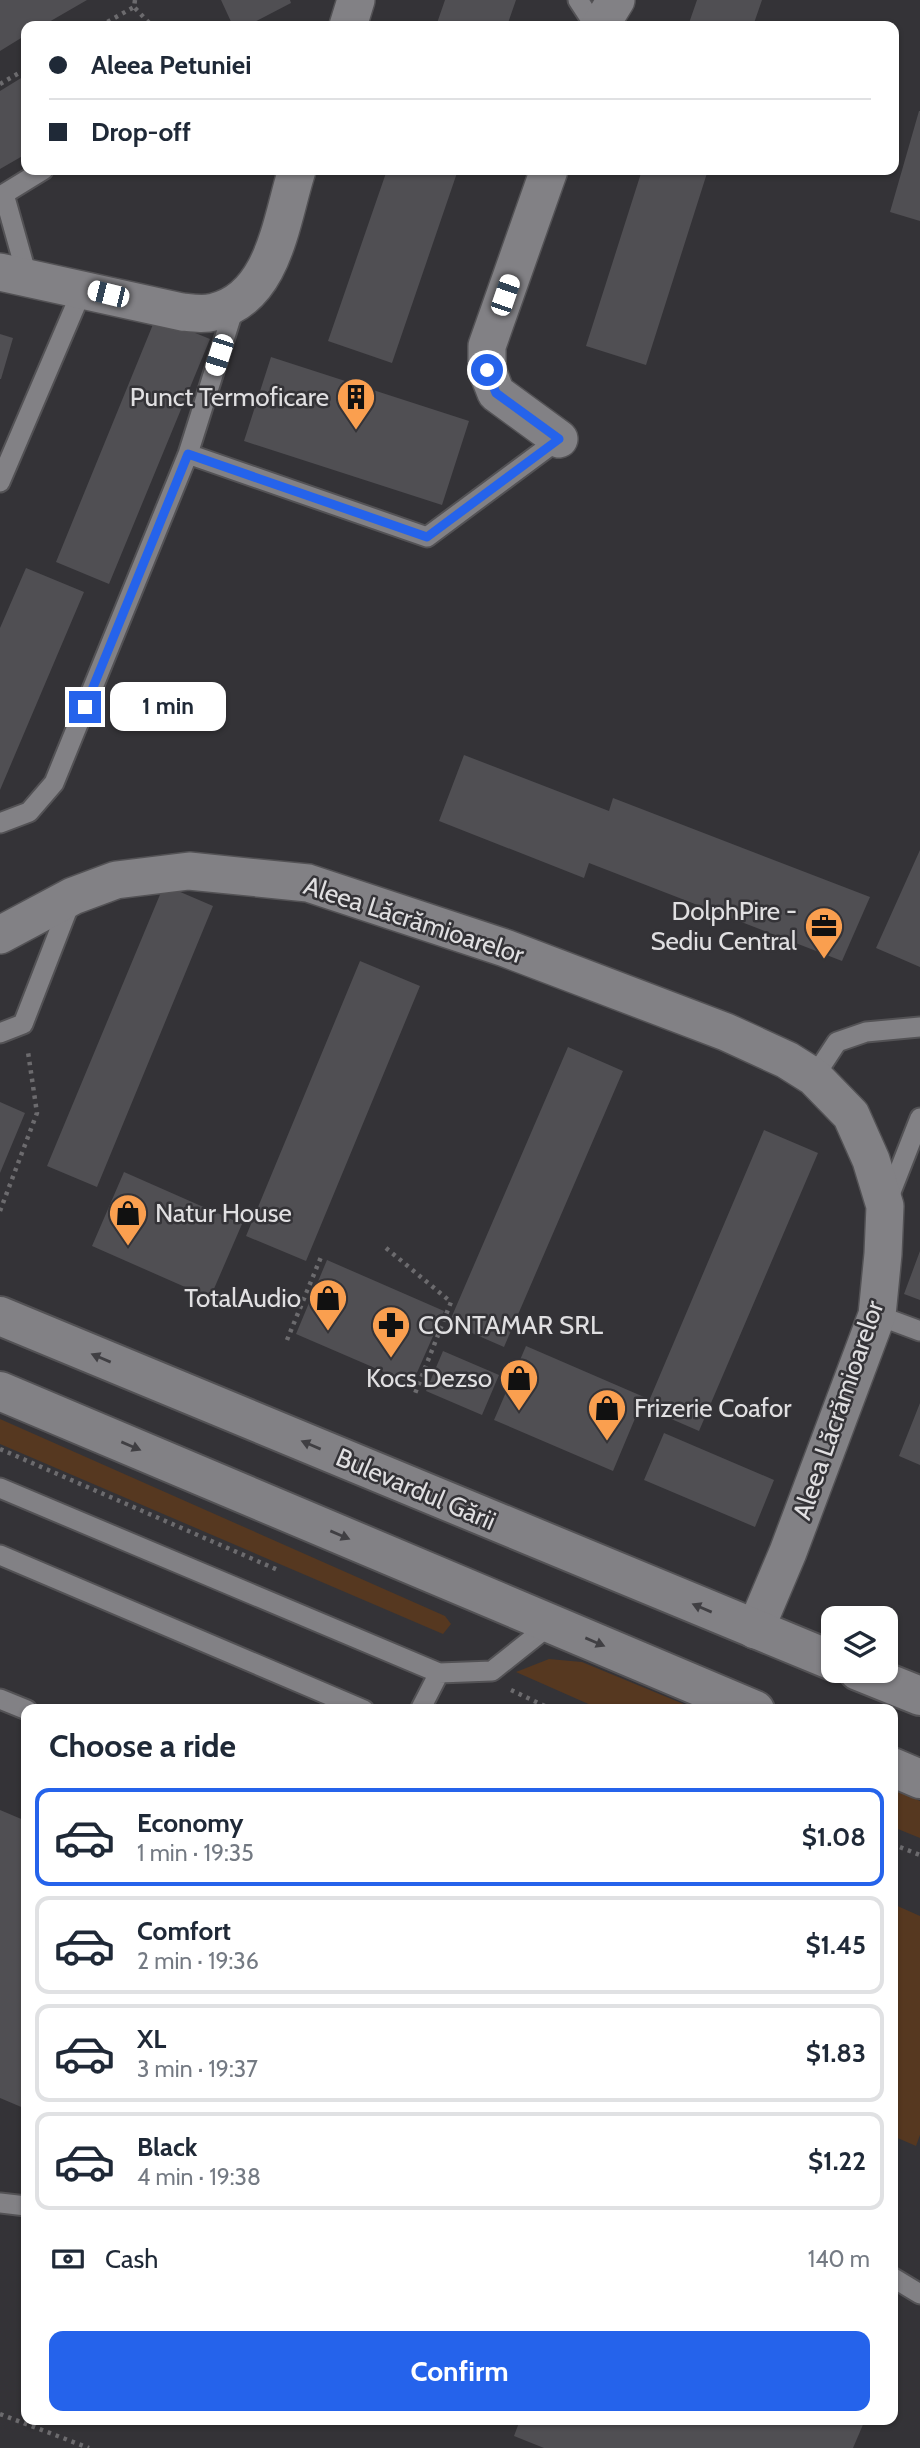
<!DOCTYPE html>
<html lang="en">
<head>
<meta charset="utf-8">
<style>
  body { margin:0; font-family:Cabin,sans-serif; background:#f2f2f3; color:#1f2937; height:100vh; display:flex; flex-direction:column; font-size:26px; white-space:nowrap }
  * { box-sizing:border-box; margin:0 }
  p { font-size:23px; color:#747a83 }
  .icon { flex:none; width:38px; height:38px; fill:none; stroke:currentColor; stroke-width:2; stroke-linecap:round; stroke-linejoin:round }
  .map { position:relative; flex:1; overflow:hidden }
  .panel { position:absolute; left:21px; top:1704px; width:877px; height:721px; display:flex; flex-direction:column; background:#fff; border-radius:14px; box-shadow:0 2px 5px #0004 }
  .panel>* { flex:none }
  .guide { position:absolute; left:21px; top:21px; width:878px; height:154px; border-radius:14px; box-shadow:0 2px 5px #0004; display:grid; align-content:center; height:154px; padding:0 28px; background:#fff }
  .controls { position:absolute; left:821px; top:1606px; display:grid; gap:14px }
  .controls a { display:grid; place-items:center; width:77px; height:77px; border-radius:14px; background:#fff; box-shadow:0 2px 5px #0004; font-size:35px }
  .end { position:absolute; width:32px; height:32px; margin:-16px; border:9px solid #2563eb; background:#fff; box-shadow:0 0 0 4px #fff }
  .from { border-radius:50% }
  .bubble { position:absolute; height:49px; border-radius:14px; background:#fff; box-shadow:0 2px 5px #0004; font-size:23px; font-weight:800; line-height:49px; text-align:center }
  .car { position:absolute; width:21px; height:42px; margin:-21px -10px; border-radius:9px; box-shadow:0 0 5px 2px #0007; background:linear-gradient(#fff 24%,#345 0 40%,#fff 0 76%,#345 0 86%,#fff 0) }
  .guide b { display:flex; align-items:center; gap:24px; height:66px; font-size:26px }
  .guide b+b { border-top:2px solid #e0e1e3 }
  .guide i { width:18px; height:18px; background:#1f2937 }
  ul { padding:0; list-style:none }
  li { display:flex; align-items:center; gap:21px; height:98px; margin:0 14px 10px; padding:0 14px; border:4px solid #e0e1e3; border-radius:14px }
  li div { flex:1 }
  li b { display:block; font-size:26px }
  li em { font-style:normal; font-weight:800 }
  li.current { border-color:#2563eb }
  li>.icon { width:63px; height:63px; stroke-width:1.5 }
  h2 { padding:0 28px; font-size:32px; line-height:84px }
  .pay { display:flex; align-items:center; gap:18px; height:77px; padding:0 28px; font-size:26px }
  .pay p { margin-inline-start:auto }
  .button { display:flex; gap:14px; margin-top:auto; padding:14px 28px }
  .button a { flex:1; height:80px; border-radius:14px; background:#2563eb; color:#fff; font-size:28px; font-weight:800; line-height:80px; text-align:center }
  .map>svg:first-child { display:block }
  .green { fill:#563820 }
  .building { fill:#504f53 }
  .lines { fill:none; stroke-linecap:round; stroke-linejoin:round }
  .service-casing { stroke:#535255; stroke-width:23 }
  .minor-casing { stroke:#535255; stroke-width:40 }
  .secondary-casing { stroke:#535255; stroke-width:42 }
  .path { stroke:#6c6b6e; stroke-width:4.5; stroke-dasharray:3.5 5; stroke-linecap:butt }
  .service { stroke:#828185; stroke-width:19 }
  .minor { stroke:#828185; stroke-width:37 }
  .secondary { stroke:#828185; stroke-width:38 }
  .oneway { fill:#403f43 }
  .route { stroke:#2563eb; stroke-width:9 }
  .labels { text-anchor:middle; stroke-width:5; stroke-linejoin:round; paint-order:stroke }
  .poi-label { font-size:26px; fill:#e0dfe1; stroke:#343337; text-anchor:end }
  .street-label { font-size:26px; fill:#e0dfe1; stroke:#343337 }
</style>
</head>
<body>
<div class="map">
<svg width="920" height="2448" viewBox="0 0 920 2448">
  <rect width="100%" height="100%" fill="#343337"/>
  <path class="green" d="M0,1419L445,1616L451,1624L443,1634L0,1444Z
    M549,1659L582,1662L698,1710H602L516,1672Z
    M893,1789L920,1801V1838L893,1827Z
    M893,1904L920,1916V2135L916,2146L893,2136Z"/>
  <path class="building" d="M0,0H87L42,26H26V35L0,51Z
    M221,0H290L291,3L247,26H233Z
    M445,0H516L507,26H436Z
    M697,0H762L753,26H688Z
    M26,75V154L0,169V91Z
    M919,111H920V221L890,212Z
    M387,170H458L392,363L328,341Z
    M642,170H708L646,365L586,346Z
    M156,317L210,339L109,584L56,562Z
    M0,334L13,338L1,379H0Z
    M271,357L469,421L442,505L244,441Z
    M26,568L84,592L0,790V628Z
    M464,755L609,811L613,798L870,897L842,961L589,863L584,878L439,821Z
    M920,850V967L876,948Z
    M164,885L213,906L97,1187L47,1166Z
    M360,961L420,986L306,1261L246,1236Z
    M568,1047L623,1071L504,1347L449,1323Z
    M0,1102L25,1113L0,1173Z
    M764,1130L818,1153L699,1431L646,1408Z
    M124,1172L242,1224L210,1298L92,1246Z
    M920,1251V1300L904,1294Z
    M327,1260L444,1311L412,1384L296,1334Z
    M526,1346L644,1397L613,1471L494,1420Z
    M443,1351L499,1375L482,1415L426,1391Z
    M920,1403V1465L899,1456Z
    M664,1433L774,1480L755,1527L644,1480Z
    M0,1810L26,1821V2109L0,2098Z
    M520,2420H865L853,2448H544L514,2436Z"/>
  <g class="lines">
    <g class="service-casing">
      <path id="service" d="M578,0L595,26
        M27,276L4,194L43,170
        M188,454L427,537L559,439
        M0,482L83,288
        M0,823L29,812L54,783L188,454L235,305
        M0,1033L23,1024L72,898
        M814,1077L837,1042L866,1032L920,1027
        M887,1202L920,1118
        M877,1315L920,1331
        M0,1488L439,1673L492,1671L551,1624
        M0,1555L364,1710
        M0,1699L27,1710
        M420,1710L439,1673
        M0,2203L26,2206
        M892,2277L920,2294"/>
    </g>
    <g class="minor-casing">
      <path id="minor" d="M348,26L356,0
        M600,26L616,0
        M549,170L487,346V370L496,393L559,439
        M0,272L182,312C192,313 204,315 214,312C274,298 281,220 297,170
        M0,935L73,896L116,880L189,871L308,883L505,948L726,1032L787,1060L814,1077L851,1115L871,1160L885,1206L883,1254L877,1315L788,1552L755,1630"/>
    </g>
    <g class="secondary-casing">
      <path id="secondary" d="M0,1316L833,1661
        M0,1391L755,1710
        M858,1671L920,1696
        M892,1767L920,1779"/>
    </g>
    <path class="path" d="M135,0L134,7L152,26
      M100,26L134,7
      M0,84L26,69
      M0,1211L37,1113L28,1052
      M386,1248L451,1302L414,1396
      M287,1340L321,1257
      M0,1449L278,1570
      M511,1690L553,1710
      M892,1844L920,1855
      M0,2414L89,2448"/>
    <use href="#service" class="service"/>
    <use href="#minor" class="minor"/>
    <use href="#secondary" class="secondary"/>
  </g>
  <defs><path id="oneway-solid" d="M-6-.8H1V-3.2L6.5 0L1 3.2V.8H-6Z" transform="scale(1.75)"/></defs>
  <g class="oneway">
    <use href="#oneway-solid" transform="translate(101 1358) rotate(-157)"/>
    <use href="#oneway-solid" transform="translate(311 1445) rotate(-157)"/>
    <use href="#oneway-solid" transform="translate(131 1446) rotate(23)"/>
    <use href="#oneway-solid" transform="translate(340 1535) rotate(23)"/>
    <use href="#oneway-solid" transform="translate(702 1608) rotate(-157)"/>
    <use href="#oneway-solid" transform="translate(595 1642) rotate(23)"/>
  </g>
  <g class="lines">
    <path class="route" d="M85,707L188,454L427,537L559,439L496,393L487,370"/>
  </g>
  <defs>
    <g id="building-pin" transform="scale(2.0125)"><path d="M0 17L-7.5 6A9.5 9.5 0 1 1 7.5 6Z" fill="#fa9f4f" stroke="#343337"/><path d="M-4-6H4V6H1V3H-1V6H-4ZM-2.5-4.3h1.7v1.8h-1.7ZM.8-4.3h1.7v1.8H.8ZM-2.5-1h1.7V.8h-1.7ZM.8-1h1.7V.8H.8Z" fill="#111"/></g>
    <g id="office-pin" transform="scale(2.0125)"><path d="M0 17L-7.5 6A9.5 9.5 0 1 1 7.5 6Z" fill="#fa9f4f" stroke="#343337"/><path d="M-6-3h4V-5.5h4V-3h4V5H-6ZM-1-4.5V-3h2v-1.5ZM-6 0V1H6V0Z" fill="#111"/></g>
    <g id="shop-pin" transform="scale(2.0125)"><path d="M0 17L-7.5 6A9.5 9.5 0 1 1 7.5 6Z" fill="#fa9f4f" stroke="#343337"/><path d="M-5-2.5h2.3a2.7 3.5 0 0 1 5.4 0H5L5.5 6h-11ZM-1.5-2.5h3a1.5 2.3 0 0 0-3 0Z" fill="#111"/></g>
    <g id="pharmacy-pin" transform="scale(2.0125)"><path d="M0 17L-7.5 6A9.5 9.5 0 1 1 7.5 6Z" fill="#fa9f4f" stroke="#343337"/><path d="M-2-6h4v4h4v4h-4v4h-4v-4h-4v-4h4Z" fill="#111"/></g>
  </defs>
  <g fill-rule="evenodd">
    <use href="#building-pin" x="356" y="397"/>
    <use href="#office-pin" x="824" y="926"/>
    <use href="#shop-pin" x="128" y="1213"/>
    <use href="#shop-pin" x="328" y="1298"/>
    <use href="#pharmacy-pin" x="391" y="1325"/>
    <use href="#shop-pin" x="519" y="1378"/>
    <use href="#shop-pin" x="607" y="1408"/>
  </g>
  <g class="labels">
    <g class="poi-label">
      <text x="329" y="406">Punct Termoficare</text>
      <text x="797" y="920">DolphPire -<tspan x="797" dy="30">Sediu Central</tspan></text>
      <text x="155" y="1222" text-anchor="start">Natur House</text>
      <text x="301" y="1307">TotalAudio</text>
      <text x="418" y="1334" text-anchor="start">CONTAMAR SRL</text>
      <text x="492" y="1387">Kocs Dezso</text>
      <text x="634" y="1417" text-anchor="start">Frizerie Coafor</text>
    </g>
    <g class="street-label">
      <text transform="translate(414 920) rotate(18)" y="9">Aleea Lăcrămioarelor</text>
      <text transform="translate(838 1410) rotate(-71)" y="9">Aleea Lăcrămioarelor</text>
      <text transform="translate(416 1489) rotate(23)" y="9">Bulevardul Gării</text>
    </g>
  </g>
</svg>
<div class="controls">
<a><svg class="icon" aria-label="layers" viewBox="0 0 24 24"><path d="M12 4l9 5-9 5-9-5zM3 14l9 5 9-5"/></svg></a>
</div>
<i class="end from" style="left:487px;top:370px"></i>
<i class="end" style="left:85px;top:707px"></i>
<div class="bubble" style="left:110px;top:682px;width:116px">1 min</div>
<i class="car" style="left:108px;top:294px;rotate:284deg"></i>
<i class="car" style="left:505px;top:295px;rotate:19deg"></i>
<i class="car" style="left:219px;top:355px;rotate:198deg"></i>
<div class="guide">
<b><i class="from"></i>Aleea Petuniei</b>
<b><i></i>Drop-off</b>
</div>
<section class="panel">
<h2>Choose a ride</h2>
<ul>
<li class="current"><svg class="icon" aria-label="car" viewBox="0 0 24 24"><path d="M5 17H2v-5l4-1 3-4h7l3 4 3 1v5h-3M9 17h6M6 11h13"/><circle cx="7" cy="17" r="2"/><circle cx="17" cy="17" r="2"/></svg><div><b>Economy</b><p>1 min · 19:35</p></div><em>$1.08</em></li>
<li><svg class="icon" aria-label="car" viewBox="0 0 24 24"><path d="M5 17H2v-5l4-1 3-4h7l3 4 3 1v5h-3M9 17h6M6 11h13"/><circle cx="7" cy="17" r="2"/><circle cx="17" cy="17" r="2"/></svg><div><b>Comfort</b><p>2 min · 19:36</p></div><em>$1.45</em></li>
<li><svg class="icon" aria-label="car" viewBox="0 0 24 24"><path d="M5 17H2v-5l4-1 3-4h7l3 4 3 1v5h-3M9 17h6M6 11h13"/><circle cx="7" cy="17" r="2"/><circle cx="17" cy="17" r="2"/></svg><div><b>XL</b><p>3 min · 19:37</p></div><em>$1.83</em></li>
<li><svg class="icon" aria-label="car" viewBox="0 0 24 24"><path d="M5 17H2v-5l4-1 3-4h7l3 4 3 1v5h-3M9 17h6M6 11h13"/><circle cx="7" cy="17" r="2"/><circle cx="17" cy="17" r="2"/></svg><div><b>Black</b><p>4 min · 19:38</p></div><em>$1.22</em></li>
</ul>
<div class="pay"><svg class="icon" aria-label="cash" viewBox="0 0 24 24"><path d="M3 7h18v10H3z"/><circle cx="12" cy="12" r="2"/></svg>Cash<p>140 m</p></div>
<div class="button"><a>Confirm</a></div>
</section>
</div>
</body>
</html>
